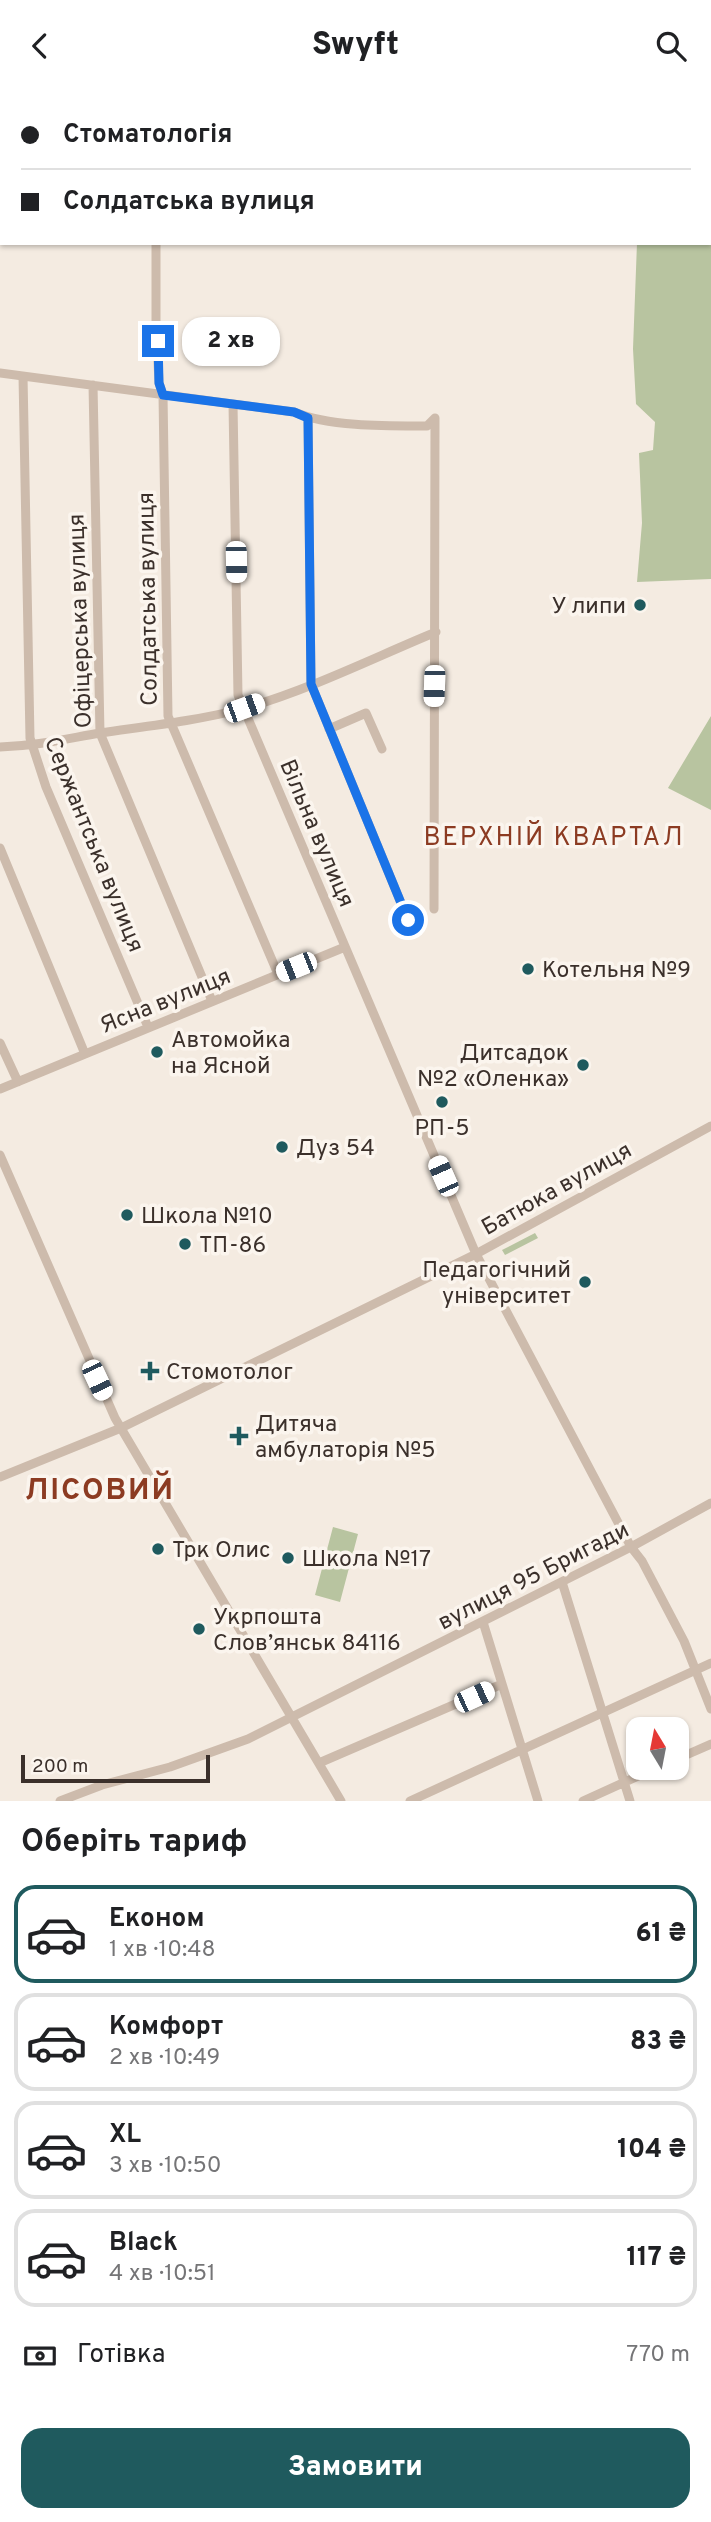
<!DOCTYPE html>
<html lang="uk">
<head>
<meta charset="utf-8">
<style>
  body { margin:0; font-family:Overpass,sans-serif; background:#f6f6f6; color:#202124; height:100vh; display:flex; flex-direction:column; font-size:26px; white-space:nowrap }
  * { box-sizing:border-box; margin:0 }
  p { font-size:23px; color:#757577 }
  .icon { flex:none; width:38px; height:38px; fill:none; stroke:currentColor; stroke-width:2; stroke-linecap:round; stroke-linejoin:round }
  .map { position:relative; height:1710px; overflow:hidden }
  .side { display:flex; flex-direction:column; background:#fff; flex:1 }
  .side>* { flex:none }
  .guide { position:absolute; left:0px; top:0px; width:712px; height:154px; box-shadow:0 2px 5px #0004; display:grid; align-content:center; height:154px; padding:0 21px; background:#fff }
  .needle { width:46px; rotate:350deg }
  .controls { position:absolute; left:626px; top:1626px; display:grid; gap:14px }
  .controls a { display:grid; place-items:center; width:63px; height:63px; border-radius:14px; background:#fff; box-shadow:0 2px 5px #0004; font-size:35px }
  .scale { position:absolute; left:21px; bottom:18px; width:189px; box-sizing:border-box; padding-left:7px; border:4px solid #3b302b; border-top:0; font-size:19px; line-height:24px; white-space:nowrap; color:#3b302b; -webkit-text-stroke:5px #fbf5ee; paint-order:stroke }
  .end { position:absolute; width:32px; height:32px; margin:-16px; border:9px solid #1a73e8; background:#fff; box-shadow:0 0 0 4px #fff }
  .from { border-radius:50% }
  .bubble { position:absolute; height:49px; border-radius:21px; background:#fff; box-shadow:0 2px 5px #0004; font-size:23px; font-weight:800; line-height:49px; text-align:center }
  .car { position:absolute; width:21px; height:42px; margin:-21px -10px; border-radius:9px; box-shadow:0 0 5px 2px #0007; background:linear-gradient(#fff 24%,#345 0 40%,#fff 0 76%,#345 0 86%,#fff 0) }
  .guide b { display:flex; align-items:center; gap:24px; height:66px; font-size:26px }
  .guide b+b { border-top:2px solid #e0e0e0 }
  .guide i { width:18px; height:18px; background:#202124 }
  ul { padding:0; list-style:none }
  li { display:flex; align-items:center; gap:21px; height:98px; margin:0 14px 10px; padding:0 7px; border:4px solid #e0e0e0; border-radius:21px }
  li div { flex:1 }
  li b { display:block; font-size:26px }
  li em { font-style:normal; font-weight:800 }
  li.selected { border-color:#1f5a5e }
  li>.icon { width:63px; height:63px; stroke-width:1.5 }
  h2 { padding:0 21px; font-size:32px; line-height:84px }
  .pay { display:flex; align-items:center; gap:18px; height:77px; padding:0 21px; font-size:26px }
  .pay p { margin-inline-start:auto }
  .action { display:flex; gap:14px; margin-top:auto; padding:14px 21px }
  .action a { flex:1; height:80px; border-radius:21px; background:#1f5a5e; color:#fff; font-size:28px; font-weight:800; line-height:80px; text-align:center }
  header { display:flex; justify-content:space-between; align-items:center; height:91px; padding:0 21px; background:#fff; font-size:32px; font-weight:800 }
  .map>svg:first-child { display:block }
  .green { fill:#b8c4a0 }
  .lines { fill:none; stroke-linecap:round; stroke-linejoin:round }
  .minor { stroke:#cdbbac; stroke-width:9 }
  .route { stroke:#1a73e8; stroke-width:9 }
  .poi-dot { fill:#1f5a5e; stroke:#fbf5ee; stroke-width:2.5 }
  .labels { text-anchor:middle; stroke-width:7; stroke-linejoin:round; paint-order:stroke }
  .street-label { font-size:23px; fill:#3b302b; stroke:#fbf5ee }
  .poi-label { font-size:23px; fill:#3b302b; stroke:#fbf5ee; text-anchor:start }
  .quarter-label { font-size:26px; letter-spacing:2px; fill:#8c3b22; stroke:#fbf5ee }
  .district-label { font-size:30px; font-weight:bold; letter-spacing:2px; fill:#8c3b22; stroke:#fbf5ee }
</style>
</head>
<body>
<header><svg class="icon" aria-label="back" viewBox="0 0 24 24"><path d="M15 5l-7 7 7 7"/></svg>Swyft<svg class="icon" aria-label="search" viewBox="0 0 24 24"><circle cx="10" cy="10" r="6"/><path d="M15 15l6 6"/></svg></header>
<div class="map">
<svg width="711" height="1710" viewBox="0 0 711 1710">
  <rect width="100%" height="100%" fill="#f4ebe1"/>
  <path class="green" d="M711,7V488L637,491L642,432L639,362L653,359L655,331L636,313L633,258L637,152H710Z
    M711,625V719L668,697Z
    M535,1142L538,1147L505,1164L502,1159Z
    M333,1436L358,1443L340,1511L315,1504Z"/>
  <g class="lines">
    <path class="minor" d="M156,152V229L159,292L163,304L168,625L278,883
      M0,282L294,321C330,336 388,335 427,335L435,327
      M23,285L30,647L46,696L148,936
      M93,294L100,642L212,910
      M233,313L238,604L476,1163L631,1456L642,1470L684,1550L711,1618
      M308,327L311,593L408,829
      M329,638L366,622L382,658
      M0,656C36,655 65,648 100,642C148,635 195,630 242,618C307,600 373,567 436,541
      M0,757L85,963
      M434,818L435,327
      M0,952L18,991
      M0,998L345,856
      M0,1064L115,1327L341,1710
      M0,1386L121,1337L476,1163L711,1035
      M562,1491L630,1710
      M483,1531L538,1710
      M677,1668L711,1653
      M319,1672L502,1593
      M60,1710L102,1694L170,1676L248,1648L631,1456L711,1412
      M410,1710L711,1572
      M583,1710L658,1676"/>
  </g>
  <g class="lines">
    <path class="route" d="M158,250L159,292L163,304L294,321L308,327L311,593L408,829"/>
  </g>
  <g class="poi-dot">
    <circle cx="640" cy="514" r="7"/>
    <circle cx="528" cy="878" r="7"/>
    <circle cx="157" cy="961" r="7"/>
    <circle cx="583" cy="974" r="7"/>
    <circle cx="442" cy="1011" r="7"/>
    <circle cx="282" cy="1056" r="7"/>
    <circle cx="127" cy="1124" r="7"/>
    <circle cx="185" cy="1153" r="7"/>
    <circle cx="585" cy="1191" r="7"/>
    <path d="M146.5 1269.5h7v7h7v7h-7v7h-7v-7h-7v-7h7z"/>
    <path d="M235.5 1334.5h7v7h7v7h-7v7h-7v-7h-7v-7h7z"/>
    <circle cx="158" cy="1458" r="7"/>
    <circle cx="288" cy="1467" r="7"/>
    <circle cx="199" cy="1538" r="7"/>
  </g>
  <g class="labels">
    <g class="street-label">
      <text transform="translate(147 508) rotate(-91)" y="8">Солдатська вулиця</text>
      <text transform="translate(79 530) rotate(-92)" y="8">Офіцерська вулиця</text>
      <text transform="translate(318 742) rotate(67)" y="8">Вільна вулиця</text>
      <text transform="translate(95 753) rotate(68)" y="8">Сержантська вулиця</text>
      <text transform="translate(165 909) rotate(-22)" y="8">Ясна вулиця</text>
      <text transform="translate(556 1097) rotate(-29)" y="8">Батюка вулиця</text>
      <text transform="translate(533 1484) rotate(-27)" y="8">вулиця 95 Бригади</text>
    </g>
    <g class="poi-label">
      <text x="626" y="522" text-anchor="end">У липи</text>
      <text x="542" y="886">Котельня №9</text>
      <text x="171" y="956">Автомойка<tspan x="171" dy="26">на Ясной</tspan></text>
      <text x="569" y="969" text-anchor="end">Дитсадок<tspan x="569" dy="26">№2 «Оленка»</tspan></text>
      <text x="442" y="1044" text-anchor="middle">РП-5</text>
      <text x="296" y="1064">Дуз 54</text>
      <text x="141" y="1132">Школа №10</text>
      <text x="199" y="1161">ТП-86</text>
      <text x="571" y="1186" text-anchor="end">Педагогічний<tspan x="571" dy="26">університет</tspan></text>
      <text x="166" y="1288">Стомотолог</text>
      <text x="255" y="1340">Дитяча<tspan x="255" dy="26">амбулаторія №5</tspan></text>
      <text x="172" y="1466">Трк Олис</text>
      <text x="302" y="1475">Школа №17</text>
      <text x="213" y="1533">Укрпошта<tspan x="213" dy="26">Слов’янськ 84116</tspan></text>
    </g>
    <g class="quarter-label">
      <text x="554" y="754">ВЕРХНІЙ КВАРТАЛ</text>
    </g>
    <g class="district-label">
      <text x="100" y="1408">ЛІСОВИЙ</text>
    </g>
  </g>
</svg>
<div class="controls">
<a><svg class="needle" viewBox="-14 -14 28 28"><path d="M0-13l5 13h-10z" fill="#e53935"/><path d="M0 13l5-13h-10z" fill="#757577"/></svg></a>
</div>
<div class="scale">200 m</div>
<i class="end from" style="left:408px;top:829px"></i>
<i class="end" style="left:158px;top:250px"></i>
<div class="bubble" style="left:182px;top:226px;width:98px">2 хв</div>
<i class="car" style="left:236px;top:471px;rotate:179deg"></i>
<i class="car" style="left:434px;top:595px;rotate:182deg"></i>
<i class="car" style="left:244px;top:617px;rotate:70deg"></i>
<i class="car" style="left:296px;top:876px;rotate:248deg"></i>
<i class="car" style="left:443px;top:1085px;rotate:336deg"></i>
<i class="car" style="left:97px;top:1289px;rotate:155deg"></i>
<i class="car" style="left:474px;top:1606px;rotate:65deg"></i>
<div class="guide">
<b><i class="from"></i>Стоматологія</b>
<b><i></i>Солдатська вулиця</b>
</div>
</div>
<section class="side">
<h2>Оберіть тариф</h2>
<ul>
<li class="selected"><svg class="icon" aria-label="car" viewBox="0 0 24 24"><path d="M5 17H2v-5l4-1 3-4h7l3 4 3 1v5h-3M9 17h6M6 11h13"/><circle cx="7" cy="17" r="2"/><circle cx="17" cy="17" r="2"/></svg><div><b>Економ</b><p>1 хв · 10:48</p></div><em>61 ₴</em></li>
<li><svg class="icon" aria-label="car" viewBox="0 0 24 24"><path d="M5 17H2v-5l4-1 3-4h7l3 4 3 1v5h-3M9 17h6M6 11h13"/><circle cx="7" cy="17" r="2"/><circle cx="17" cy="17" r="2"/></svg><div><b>Комфорт</b><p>2 хв · 10:49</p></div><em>83 ₴</em></li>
<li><svg class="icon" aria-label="car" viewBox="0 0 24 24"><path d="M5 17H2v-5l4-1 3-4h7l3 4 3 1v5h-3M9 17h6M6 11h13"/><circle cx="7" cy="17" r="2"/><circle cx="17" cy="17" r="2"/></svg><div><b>XL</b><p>3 хв · 10:50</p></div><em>104 ₴</em></li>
<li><svg class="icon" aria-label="car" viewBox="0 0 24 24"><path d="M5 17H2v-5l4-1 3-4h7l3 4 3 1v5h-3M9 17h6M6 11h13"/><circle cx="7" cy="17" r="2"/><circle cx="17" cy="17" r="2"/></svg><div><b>Black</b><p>4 хв · 10:51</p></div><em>117 ₴</em></li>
</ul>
<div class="pay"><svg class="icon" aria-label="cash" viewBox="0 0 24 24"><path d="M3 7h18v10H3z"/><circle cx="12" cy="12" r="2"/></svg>Готівка<p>770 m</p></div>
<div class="action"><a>Замовити</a></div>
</section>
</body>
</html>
